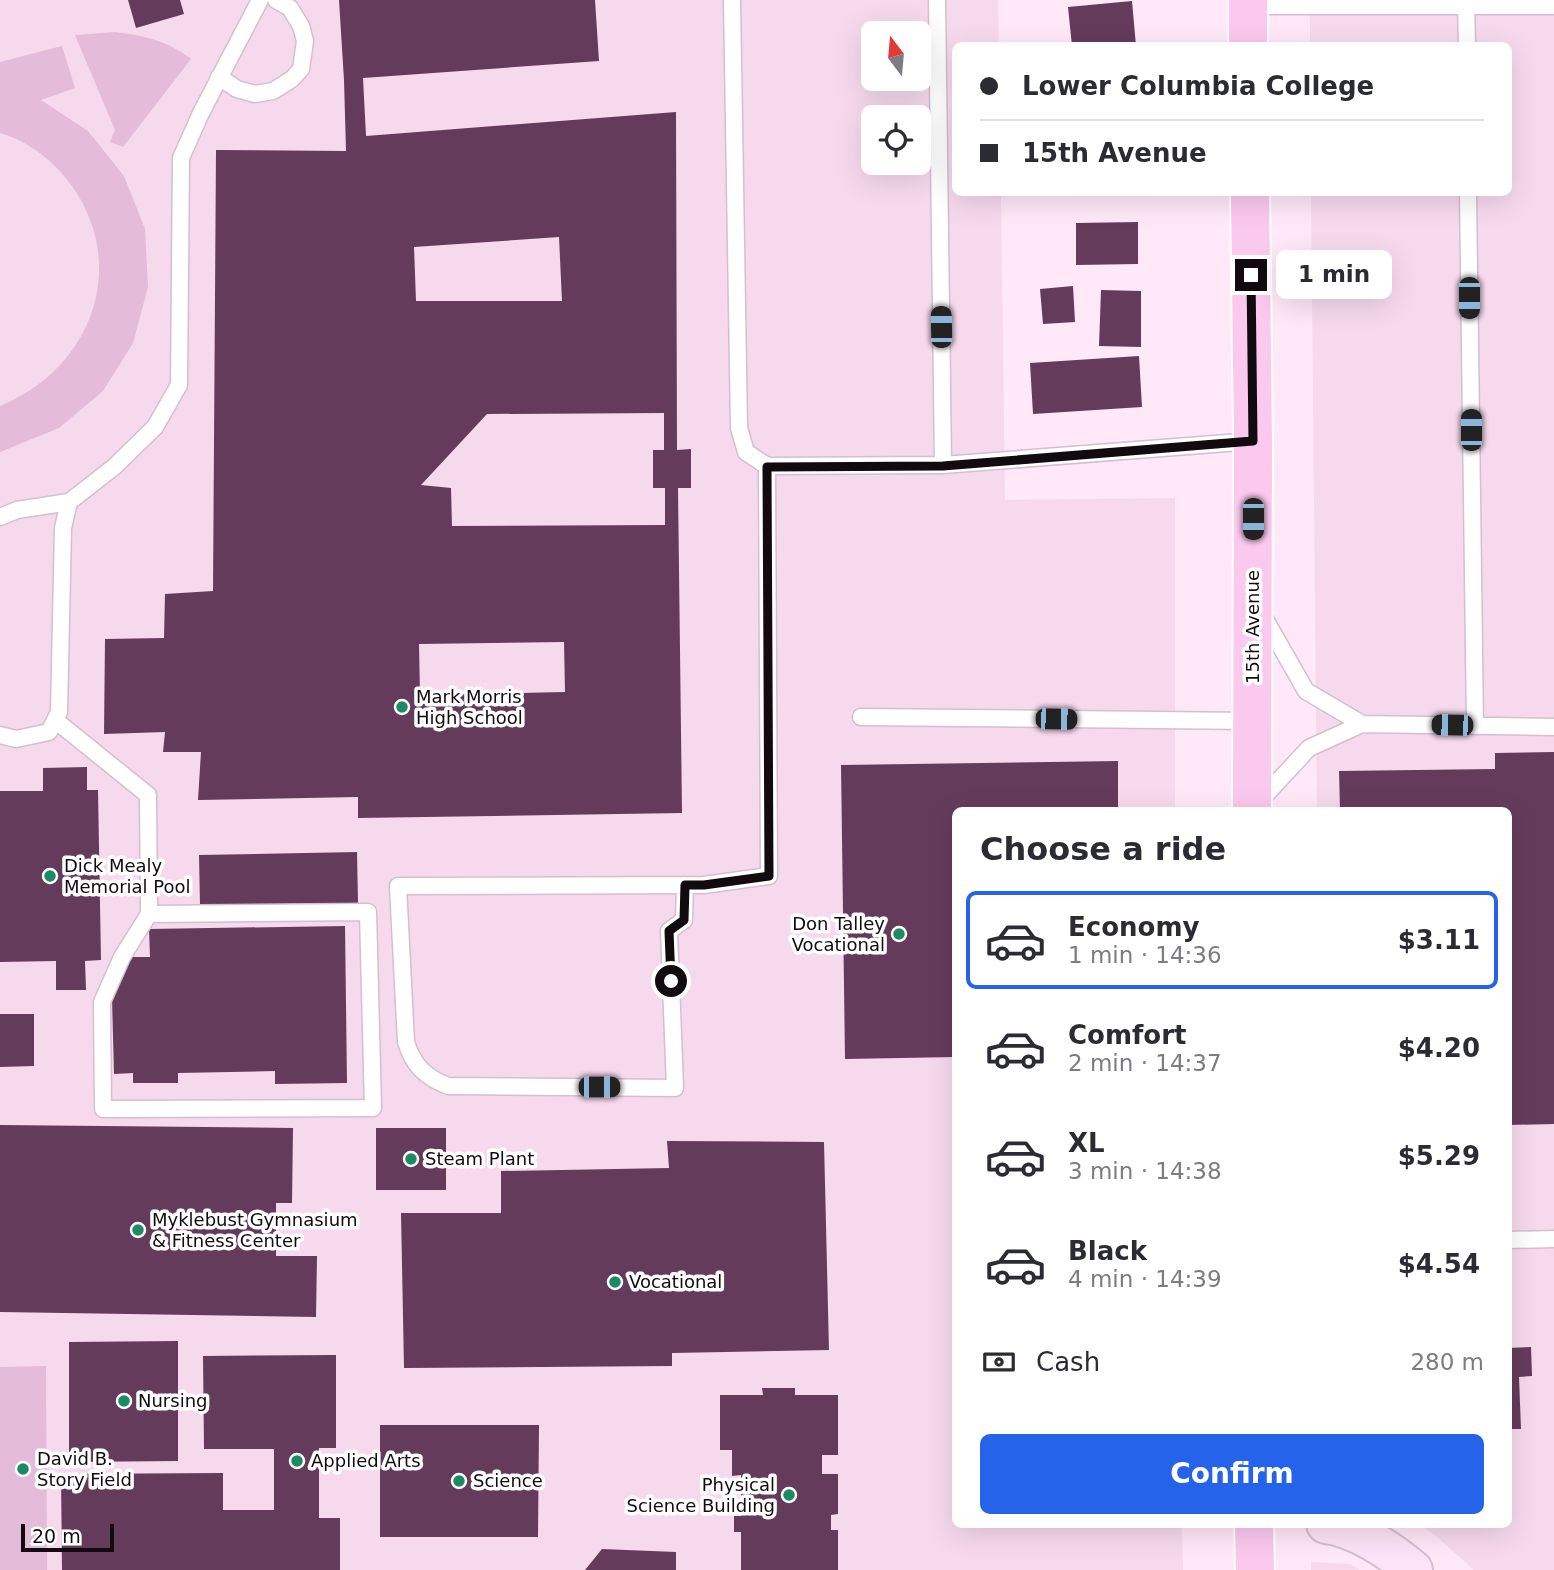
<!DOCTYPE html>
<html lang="en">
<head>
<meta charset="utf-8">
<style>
  body { margin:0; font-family:"DejaVu Sans",sans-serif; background:#f7f7f7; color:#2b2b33; height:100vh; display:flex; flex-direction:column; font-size:26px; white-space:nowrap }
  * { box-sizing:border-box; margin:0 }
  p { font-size:23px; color:#7c7c81 }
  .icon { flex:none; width:38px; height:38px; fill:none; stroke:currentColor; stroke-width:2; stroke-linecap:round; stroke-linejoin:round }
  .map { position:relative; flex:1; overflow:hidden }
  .details { position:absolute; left:952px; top:807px; width:560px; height:721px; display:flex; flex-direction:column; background:#fff; border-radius:10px; box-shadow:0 7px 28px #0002 }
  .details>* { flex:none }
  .guide { position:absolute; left:952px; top:42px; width:560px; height:154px; border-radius:10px; box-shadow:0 7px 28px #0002; display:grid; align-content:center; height:154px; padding:0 28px; background:#fff }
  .needle { width:46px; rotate:344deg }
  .controls { position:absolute; left:861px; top:21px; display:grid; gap:14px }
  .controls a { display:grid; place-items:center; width:70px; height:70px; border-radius:10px; background:#fff; box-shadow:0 7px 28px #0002; font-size:35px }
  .scale { position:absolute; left:21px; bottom:18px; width:93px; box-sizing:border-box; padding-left:7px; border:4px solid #110a0f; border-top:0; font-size:19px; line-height:24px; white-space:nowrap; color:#110a0f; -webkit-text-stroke:5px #fff; paint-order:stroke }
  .end { position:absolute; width:32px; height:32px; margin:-16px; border:9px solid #110a0f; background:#fff; box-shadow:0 0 0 4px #fff }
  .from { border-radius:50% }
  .bubble { position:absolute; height:49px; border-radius:10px; background:#fff; box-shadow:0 7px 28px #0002; font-size:23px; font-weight:800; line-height:49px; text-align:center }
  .car { position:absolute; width:21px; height:42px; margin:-21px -10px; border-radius:9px; box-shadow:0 0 5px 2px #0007; background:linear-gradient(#222 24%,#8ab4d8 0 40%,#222 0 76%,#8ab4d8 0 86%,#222 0) }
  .guide b { display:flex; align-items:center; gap:24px; height:66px; font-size:26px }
  .guide b+b { border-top:2px solid #e1e1e2 }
  .guide i { width:18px; height:18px; background:#2b2b33 }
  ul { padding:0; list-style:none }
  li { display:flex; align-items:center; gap:21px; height:98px; margin:0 14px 10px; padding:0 14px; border:4px solid transparent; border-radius:10px }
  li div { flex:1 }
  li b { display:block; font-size:26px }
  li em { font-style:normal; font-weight:800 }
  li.selected { border-color:#2563eb }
  li>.icon { width:63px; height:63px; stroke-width:1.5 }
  h2 { padding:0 28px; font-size:32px; line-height:84px }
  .pay { display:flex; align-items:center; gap:18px; height:77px; padding:0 28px; font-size:26px }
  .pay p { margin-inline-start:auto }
  .cta { display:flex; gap:14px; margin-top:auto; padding:14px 28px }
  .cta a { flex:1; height:80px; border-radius:10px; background:#2563eb; color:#fff; font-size:28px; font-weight:800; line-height:80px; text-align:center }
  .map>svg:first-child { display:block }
  .built { fill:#f6d9ed; fill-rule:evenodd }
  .green { fill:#e4bbd8 }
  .building { fill:#653b5b; fill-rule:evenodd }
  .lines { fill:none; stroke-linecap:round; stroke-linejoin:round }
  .lane-casing { stroke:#d4bfce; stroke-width:19 }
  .secondary-casing { stroke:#d4bfce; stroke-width:42 }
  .primary-casing { stroke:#fff; stroke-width:42 }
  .lane { stroke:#fff; stroke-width:16 }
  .secondary { stroke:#fde3f7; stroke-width:38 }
  .primary { stroke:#fbc8ee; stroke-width:38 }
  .route { stroke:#110a0f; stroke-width:9 }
  .poi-dot { fill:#1c8a69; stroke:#fff; stroke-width:2.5 }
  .labels { text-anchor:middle; stroke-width:7; stroke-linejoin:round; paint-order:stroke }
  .street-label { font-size:18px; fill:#110a0f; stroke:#fff }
  .poi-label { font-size:18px; fill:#110a0f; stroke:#fff; text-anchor:start }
</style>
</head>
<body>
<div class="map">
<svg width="1554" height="1570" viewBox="0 0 1554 1570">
  <rect width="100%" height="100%" fill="#ffe8f8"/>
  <path class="built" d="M0,0H998L999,45L956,46V192L1001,193L1005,500L1175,498V810H956V1524H1182L1183,1570H0ZM873,33H919V79H873ZM873,117H919V163H873Z
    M1310,0H1554V1570H1474L1436,1536L1419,1524H1508V810H1317L1311,193L1508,192V46L1310,45Z
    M1311,1562L1350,1564L1360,1570H1311Z"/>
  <path class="green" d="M115,32C145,36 166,40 191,59L123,147L110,142L115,130L75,35Z
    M62,46L75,88L41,100L88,131L124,176L145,229L148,287L133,343L103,391L59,428L0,452V406C90,370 130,268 72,186C54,161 30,142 0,133V62Z
    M46,1366L47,1570H0V1367Z"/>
  <path class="building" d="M128,0H180L184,14L136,28Z
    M339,0H595L599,61L363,78L366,136L676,112L677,450L691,449V488H678L682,813L358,818V797L198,800L201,752H163L165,732L104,734L105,639L164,638L165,594L213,591L216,150L346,151L344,80ZM559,237L562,301H416L414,247ZM664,413V450H653V488H665V525L452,526L451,488L421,485L487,414ZM564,642L565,692L420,695L419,644Z
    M1132,1L1136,46H1072L1068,7Z
    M1138,222V264L1076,265V223Z
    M1073,286L1075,322L1043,324L1040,289Z
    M1101,290L1141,291V347L1099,346Z
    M1139,356L1142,407L1033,414L1030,363Z
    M1554,752V1124L1508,1125V810H1340L1339,771L1495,769V753Z
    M1118,761V810H956V1057L845,1059L841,765Z
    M87,767V790H98L101,960L85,961L86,990H56V961L0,962V791H43V768Z
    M357,852L358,903L200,905L199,855Z
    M345,926L347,1083L275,1084V1071L178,1073V1083H133V1073L114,1074L112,998L130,957H150L149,929Z
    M0,1014H34V1066L0,1067Z
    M0,1125L293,1128L292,1203H276V1256H317L316,1317L0,1312Z
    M376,1128H446V1190H376Z
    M667,1141L824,1142L829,1350L672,1353V1366L404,1368L401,1213H501V1171L669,1168Z
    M178,1341V1461L69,1462V1342Z
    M1531,1347L1532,1376L1519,1377L1521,1429H1508V1348Z
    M336,1355V1448H319V1518H340V1570H62L61,1474L223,1473V1510H274V1449H204L203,1356Z
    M762,1388H795V1395H838V1455H822V1474H838V1514L831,1515V1530H838V1570H741V1532H734V1516H741V1475L732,1476V1450H720V1395H763Z
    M380,1425H539L538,1537H380Z
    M602,1549L676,1552V1570H585Z"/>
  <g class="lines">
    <g class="lane-casing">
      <path id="lane" d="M732,0L739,428L746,452L767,466L943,465L1253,441
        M937,0L943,465
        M1466,0L1467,46
        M1248,6H1554
        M219,77L237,89L255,94L273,91L292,79L301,69L305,41L301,26L290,8L276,0
        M1468,192L1475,726
        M0,517L17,510L69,502L114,467L155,427L179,385L181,158L201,113L260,0
        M1261,612L1306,691L1362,724
        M861,717L1252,721
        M55,720L148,795L149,914L122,957L102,1002L103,1109L373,1108L368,912L149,914
        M0,735L16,739L49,732L59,712L63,528L69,502
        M1257,804L1309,748L1362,724L1554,727
        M685,885L684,920L669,931L675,1088L448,1086C425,1077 413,1065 406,1042L398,886L704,885L769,876L767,466
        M1508,1240L1554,1239"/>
    </g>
    <g class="secondary-casing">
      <path id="secondary" d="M1326,1524C1355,1527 1391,1551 1413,1570"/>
    </g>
    <g class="primary-casing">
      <path id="primary" d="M1248,0V46
        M1250,192L1253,441L1252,810
        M1254,1524L1255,1570"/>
    </g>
    <use href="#lane" class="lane"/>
    <use href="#secondary" class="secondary"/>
    <use href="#primary" class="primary"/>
  </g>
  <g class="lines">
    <path class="route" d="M671,981L669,931L684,920L685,885H704L769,876L767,467L943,466L1253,441L1251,275"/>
  </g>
  <g class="poi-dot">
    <circle cx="402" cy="707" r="7"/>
    <circle cx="50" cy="876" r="7"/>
    <circle cx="899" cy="934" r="7"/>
    <circle cx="411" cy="1159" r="7"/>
    <circle cx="138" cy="1230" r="7"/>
    <circle cx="615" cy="1282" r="7"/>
    <circle cx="124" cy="1401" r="7"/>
    <circle cx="297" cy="1461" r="7"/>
    <circle cx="23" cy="1469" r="7"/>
    <circle cx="459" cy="1481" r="7"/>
    <circle cx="789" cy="1495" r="7"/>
  </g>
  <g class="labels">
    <g class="street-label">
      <text transform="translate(1253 627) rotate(-90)" y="6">15th Avenue</text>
    </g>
    <g class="poi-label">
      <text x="416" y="703">Mark Morris<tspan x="416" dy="21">High School</tspan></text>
      <text x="64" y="872">Dick Mealy<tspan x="64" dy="21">Memorial Pool</tspan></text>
      <text x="885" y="930" text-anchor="end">Don Talley<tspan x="885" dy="21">Vocational</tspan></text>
      <text x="425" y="1165">Steam Plant</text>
      <text x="152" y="1226">Myklebust Gymnasium<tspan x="152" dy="21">&amp; Fitness Center</tspan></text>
      <text x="629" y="1288">Vocational</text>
      <text x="138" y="1407">Nursing</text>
      <text x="37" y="1465">David B.<tspan x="37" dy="21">Story Field</tspan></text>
      <text x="311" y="1467">Applied Arts</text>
      <text x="473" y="1487">Science</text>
      <text x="775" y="1491" text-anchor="end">Physical<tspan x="775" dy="21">Science Building</tspan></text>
    </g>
  </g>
</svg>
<div class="controls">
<a><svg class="needle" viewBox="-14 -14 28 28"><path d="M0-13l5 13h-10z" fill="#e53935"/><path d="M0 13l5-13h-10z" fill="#7c7c81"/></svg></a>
<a><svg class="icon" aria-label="locate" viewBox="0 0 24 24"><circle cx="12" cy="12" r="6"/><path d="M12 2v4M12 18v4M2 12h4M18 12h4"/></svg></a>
</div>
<div class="scale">20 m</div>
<i class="end from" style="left:671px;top:981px"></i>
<i class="end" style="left:1251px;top:275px"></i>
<div class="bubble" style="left:1276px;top:250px;width:116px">1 min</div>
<i class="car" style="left:1469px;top:298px;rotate:180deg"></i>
<i class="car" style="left:941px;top:327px;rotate:359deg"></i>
<i class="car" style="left:1471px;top:430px;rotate:0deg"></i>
<i class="car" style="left:1253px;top:519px;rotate:180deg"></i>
<i class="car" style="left:1056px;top:719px;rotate:91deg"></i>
<i class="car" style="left:1452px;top:725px;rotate:271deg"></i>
<i class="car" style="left:599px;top:1087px;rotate:90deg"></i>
<div class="guide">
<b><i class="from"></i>Lower Columbia College</b>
<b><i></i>15th Avenue</b>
</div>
<section class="details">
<h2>Choose a ride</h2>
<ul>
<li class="selected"><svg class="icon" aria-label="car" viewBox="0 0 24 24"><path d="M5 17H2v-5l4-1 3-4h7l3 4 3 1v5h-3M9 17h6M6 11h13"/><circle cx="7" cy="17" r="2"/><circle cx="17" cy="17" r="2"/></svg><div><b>Economy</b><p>1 min · 14:36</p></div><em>$3.11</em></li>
<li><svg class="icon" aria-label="car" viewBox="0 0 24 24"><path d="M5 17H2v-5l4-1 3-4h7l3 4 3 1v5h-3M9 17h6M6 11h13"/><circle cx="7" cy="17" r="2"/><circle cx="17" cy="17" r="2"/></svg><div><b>Comfort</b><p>2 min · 14:37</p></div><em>$4.20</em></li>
<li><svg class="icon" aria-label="car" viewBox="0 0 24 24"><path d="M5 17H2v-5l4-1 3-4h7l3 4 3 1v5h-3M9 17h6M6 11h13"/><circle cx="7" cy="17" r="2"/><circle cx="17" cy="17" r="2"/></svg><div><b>XL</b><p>3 min · 14:38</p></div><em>$5.29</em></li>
<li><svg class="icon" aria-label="car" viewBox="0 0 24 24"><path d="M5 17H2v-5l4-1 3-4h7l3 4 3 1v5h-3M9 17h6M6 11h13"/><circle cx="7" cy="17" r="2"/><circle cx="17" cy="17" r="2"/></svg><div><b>Black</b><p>4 min · 14:39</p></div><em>$4.54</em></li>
</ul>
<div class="pay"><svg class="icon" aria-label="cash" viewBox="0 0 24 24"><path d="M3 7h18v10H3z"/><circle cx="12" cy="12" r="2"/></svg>Cash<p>280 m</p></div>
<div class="cta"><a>Confirm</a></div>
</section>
</div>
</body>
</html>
